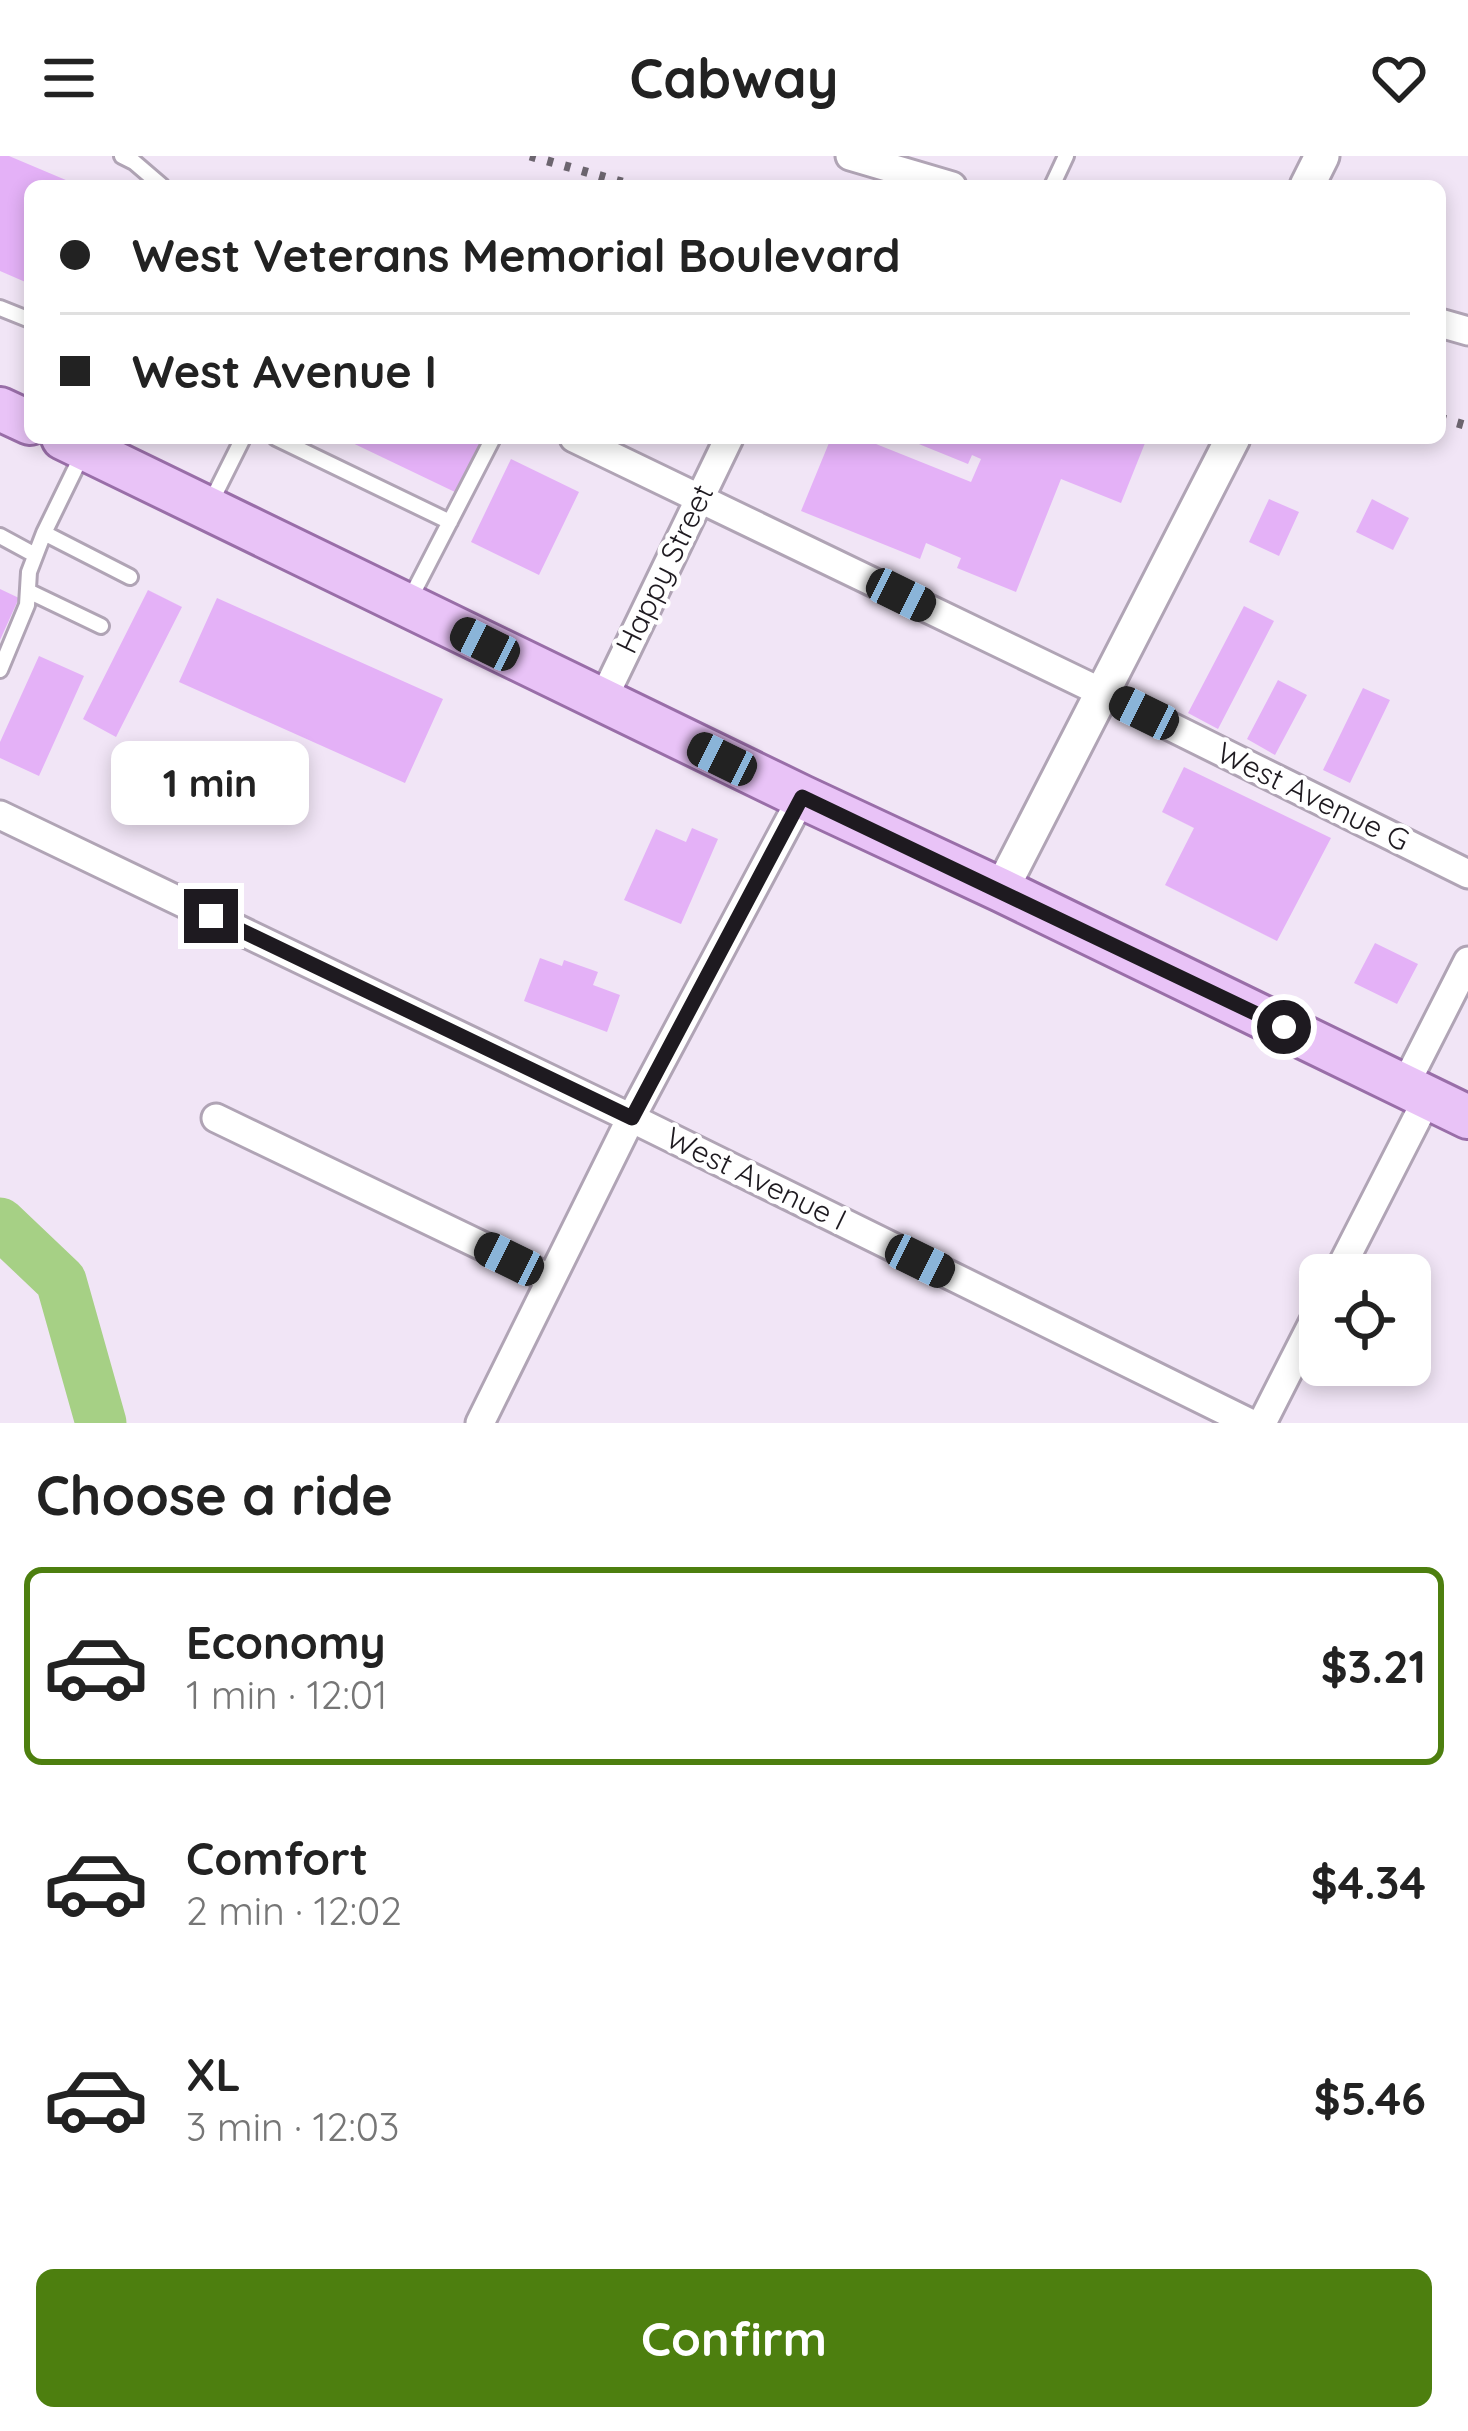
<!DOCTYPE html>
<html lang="en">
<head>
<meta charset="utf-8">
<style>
  body { margin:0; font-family:Quicksand,sans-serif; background:#f2f2f2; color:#222; height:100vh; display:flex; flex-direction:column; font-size:45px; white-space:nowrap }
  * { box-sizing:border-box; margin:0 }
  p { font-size:39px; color:#767676 }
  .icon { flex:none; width:66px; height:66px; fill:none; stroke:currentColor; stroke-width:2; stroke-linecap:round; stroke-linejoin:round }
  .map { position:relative; height:1267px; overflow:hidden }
  .panel { display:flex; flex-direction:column; background:#fff; flex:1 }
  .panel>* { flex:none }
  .banner { position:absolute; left:24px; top:24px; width:1422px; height:264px; border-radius:18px; box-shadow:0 6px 18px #0003; display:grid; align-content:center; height:264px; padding:0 36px; background:#fff }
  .fabs { position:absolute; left:1299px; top:1098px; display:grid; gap:24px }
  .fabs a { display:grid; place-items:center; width:132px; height:132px; border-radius:18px; background:#fff; box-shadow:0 6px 18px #0003; font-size:60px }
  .end { position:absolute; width:54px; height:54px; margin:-27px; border:15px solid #1e1a20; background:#fff; box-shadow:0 0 0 6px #fff }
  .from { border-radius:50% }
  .bubble { position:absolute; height:84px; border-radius:18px; background:#fff; box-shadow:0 6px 18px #0003; font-size:39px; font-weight:800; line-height:84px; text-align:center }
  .car { position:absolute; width:36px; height:72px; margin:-36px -18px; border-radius:15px; box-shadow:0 0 9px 3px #0007; background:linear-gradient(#222 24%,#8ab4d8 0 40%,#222 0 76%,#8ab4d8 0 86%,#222 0) }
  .banner b { display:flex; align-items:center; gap:42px; height:114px; font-size:45px }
  .banner b+b { border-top:3px solid #e0e0e0 }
  .banner i { width:30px; height:30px; background:#222 }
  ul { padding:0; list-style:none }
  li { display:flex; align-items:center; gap:36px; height:198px; margin:0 24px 18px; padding:0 12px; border:6px solid transparent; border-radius:18px }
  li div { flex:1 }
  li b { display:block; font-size:45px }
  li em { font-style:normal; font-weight:800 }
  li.selected { border-color:#4d7f0f }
  li>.icon { width:108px; height:108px; stroke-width:1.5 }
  h2 { padding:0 36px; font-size:54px; line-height:144px }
  .action { display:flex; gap:24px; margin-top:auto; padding:24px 36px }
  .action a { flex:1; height:138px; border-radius:18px; background:#4d7f0f; color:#fff; font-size:48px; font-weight:800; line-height:138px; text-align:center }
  header { display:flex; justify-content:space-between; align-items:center; height:156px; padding:0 36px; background:#fff; font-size:54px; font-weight:800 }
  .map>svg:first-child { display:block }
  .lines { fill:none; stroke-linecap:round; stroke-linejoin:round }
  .river { stroke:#a6d085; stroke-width:51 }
  .building { fill:#e4b1f7 }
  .service-casing { stroke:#b0a4b5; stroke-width:20 }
  .minor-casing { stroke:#b0a4b5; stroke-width:33 }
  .tertiary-casing { stroke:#b0a4b5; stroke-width:39 }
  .primary-casing { stroke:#996ea8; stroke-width:48 }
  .service { stroke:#fff; stroke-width:14 }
  .minor { stroke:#fff; stroke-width:27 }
  .tertiary { stroke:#fff; stroke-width:33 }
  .primary { stroke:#e9c3f7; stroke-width:42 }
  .rail { stroke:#6c656f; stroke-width:9; stroke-dasharray:6 12; stroke-linecap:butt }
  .route { stroke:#1e1a20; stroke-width:15 }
  .labels { text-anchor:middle; stroke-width:9; stroke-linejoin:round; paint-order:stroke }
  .street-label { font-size:30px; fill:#1e1a20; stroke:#fff }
</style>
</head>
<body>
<header><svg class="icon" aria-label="menu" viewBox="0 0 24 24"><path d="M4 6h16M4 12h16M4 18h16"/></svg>Cabway<svg class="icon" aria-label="heart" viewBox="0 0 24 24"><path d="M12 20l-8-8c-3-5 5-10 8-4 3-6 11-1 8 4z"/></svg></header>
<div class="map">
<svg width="1468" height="1267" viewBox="0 0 1468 1267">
  <rect width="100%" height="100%" fill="#f1e5f6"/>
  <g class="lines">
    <path class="river" d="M0,1067L61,1125L101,1267"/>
  </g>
  <path class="building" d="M0,0H9L80,30H30V128L0,115Z
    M342,282H484L457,337Z
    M831,282H861L971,326L981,303L972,299L968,308L904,282H1147L1121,347L1061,323L1016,436L957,412L961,402L926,387L920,403L801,355Z
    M511,303L579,336L539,419L471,386Z
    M1269,343L1299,356L1279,400L1249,386Z
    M1372,343L1409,362L1393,394L1356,376Z
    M0,433L19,442L0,484Z
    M148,434L182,451L116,581L83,563Z
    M217,442L443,543L405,627L179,526Z
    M1244,450L1274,465L1218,573L1188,557Z
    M39,500L84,520L39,620L0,602V586Z
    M1278,524L1307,539L1275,599L1247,583Z
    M1363,532L1390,544L1350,627L1323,614Z
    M1184,611L1331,682L1277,785L1165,729L1194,672L1162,656Z
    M692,672L718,683L681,768L624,744L656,673L686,686Z
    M1375,787L1418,808L1397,848L1354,827Z
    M540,802L562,810L564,804L598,816L593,829L620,839L607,876L524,845Z"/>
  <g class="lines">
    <g class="service-casing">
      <path id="service" d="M122,0L134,6L162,30
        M1052,30L1066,0
        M0,152L30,164
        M276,282L450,366
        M210,348L243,282
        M44,377L130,421
        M0,380L35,399
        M28,435L101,470
        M410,443L493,282
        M0,514L27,449L29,416L44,377L83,297"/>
    </g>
    <g class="minor-casing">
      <path id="minor" d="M850,0L952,30
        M1440,167L1468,175
        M574,282L1103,537L1468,718
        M602,545L729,282
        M0,659L631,962L1250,1267
        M1405,929L1468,805
        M216,962L551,1123
        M1337,1119L1428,941
        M480,1267L631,962L802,641
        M1262,1267L1320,1153"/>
    </g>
    <g class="tertiary-casing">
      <path id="tertiary" d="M1307,30L1322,0
        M1001,734L1233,282"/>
    </g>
    <g class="primary-casing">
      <path id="primary" d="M0,253L30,267
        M63,282L802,641L1001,734L1468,961"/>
    </g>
    <use href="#service" class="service"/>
    <use href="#minor" class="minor"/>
    <use href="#tertiary" class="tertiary"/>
    <use href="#primary" class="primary"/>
    <path class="rail" d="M530,0L636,30
      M1440,262L1468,270"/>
  </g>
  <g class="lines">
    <path class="route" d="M211,760L632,962L802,641L1284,871"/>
  </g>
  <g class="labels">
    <g class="street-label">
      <text transform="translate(665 413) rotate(-64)" y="10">Happy Street</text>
      <text transform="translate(1313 641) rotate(26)" y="10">West Avenue G</text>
      <text transform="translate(756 1023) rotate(26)" y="10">West Avenue I</text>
    </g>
  </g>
</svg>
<div class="fabs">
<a><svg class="icon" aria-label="locate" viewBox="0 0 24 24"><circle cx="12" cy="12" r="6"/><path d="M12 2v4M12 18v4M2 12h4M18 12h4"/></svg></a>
</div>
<i class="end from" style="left:1284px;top:871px"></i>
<i class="end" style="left:211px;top:760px"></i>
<div class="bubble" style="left:111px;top:585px;width:198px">1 min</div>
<i class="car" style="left:901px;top:439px;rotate:116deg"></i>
<i class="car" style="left:485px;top:488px;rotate:296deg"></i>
<i class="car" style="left:1144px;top:557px;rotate:296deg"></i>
<i class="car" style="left:722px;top:603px;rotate:296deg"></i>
<i class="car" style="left:509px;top:1103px;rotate:296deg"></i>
<i class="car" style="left:920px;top:1105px;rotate:116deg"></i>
<div class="banner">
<b><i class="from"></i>West Veterans Memorial Boulevard</b>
<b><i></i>West Avenue I</b>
</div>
</div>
<section class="panel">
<h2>Choose a ride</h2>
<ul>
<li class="selected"><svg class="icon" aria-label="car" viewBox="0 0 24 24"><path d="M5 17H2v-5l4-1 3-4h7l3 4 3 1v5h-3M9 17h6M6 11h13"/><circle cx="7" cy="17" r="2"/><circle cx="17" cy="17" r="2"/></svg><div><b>Economy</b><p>1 min · 12:01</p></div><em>$3.21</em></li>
<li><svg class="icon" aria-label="car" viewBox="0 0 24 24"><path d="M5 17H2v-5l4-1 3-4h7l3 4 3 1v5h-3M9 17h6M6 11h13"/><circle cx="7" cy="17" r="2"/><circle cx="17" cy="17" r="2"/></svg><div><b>Comfort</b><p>2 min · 12:02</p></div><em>$4.34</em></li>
<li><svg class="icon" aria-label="car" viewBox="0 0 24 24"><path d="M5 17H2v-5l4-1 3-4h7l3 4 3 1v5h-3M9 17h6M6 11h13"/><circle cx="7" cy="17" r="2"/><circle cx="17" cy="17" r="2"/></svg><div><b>XL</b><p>3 min · 12:03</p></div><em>$5.46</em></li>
</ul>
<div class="action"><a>Confirm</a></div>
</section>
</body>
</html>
